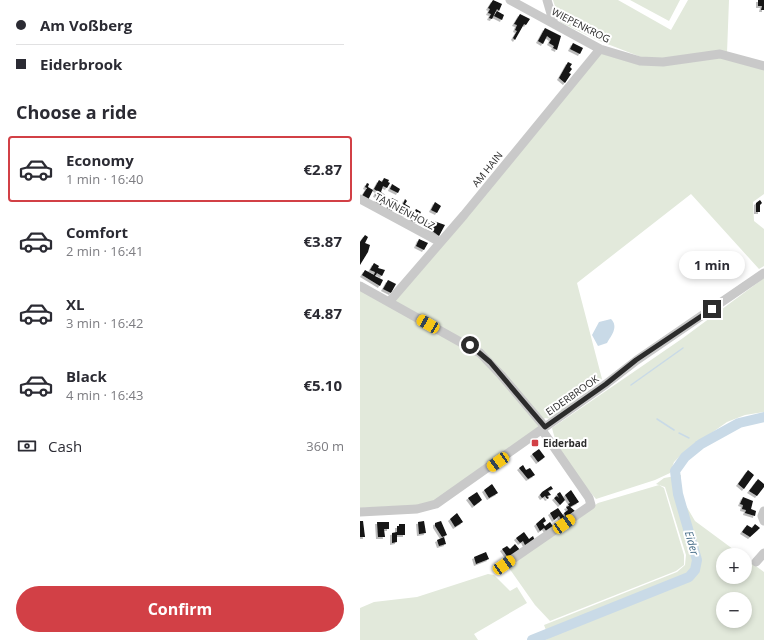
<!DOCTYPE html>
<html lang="en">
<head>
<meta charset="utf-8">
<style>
  body { margin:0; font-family:"Open Sans",sans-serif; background:#f7f7f7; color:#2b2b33; height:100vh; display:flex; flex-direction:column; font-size:15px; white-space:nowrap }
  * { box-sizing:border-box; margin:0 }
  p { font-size:13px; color:#7c7c81 }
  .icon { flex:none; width:22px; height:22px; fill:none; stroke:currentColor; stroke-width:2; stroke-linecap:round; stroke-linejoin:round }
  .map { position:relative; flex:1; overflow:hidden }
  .drawer { display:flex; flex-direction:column; background:#fff; width:360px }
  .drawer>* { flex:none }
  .top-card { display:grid; align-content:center; height:88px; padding:0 16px; background:#fff }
  .buttons { position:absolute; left:356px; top:548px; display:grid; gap:8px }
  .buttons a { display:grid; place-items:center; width:36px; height:36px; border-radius:50%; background:#fff; box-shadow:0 2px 6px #0003; font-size:20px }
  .end { position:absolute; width:18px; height:18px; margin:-9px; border:5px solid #2c2c2c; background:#fff; box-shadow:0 0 0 2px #fff }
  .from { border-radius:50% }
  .bubble { position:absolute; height:28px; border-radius:14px; background:#fff; box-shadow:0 2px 6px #0003; font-size:13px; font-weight:700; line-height:28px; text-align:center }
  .car { position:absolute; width:12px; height:24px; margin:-12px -6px; border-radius:5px; box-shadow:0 0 3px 1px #0007; background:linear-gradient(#f5c518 24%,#345 0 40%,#f5c518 0 76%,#345 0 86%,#f5c518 0) }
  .top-card b { display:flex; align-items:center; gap:14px; height:38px; font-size:15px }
  .top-card b+b { border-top:1px solid #e1e1e2 }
  .top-card i { width:10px; height:10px; background:#2b2b33 }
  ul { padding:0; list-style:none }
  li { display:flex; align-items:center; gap:12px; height:66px; margin:0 8px 6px; padding:0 8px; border:2px solid transparent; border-radius:4px }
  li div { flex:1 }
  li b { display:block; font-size:15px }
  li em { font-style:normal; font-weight:700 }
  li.current { border-color:#d24046 }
  li>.icon { width:36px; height:36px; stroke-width:1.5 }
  h2 { padding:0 16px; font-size:18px; line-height:48px }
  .pay { display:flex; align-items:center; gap:10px; height:44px; padding:0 16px; font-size:15px }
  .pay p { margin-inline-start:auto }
  .primary-button { display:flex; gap:8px; margin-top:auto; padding:8px 16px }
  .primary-button a { flex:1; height:46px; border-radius:24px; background:#d24046; color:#fff; font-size:16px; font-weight:700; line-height:46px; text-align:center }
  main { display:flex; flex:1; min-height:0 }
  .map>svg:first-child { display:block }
  .green { fill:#e2e9db; fill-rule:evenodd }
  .water { fill:#c9dae7 }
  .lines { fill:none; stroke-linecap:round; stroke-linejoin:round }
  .stream { stroke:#c9dae7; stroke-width:1.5 }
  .river { stroke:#c9dae7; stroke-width:10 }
  .building { fill:#131313; filter:url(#shadow) }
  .minor { stroke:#c9c9c9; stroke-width:9 }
  .route { stroke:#2c2c2c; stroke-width:5 }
  .poi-dot { fill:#d24046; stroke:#fff; stroke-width:1.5 }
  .labels { text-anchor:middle; stroke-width:4; stroke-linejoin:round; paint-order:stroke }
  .street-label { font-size:10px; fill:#2c2c2c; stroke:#fff }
  .poi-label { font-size:10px; font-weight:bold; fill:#2c2c2c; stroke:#fff; text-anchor:start }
  .water-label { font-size:11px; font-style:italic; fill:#436a85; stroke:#fff }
</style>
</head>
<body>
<main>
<section class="drawer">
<div class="top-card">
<b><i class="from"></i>Am Voßberg</b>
<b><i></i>Eiderbrook</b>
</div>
<h2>Choose a ride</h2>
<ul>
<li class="current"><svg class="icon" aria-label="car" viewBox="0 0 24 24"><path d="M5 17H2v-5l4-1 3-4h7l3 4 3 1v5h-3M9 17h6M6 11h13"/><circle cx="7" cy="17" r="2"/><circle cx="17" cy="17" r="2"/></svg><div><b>Economy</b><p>1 min · 16:40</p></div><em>€2.87</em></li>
<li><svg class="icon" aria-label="car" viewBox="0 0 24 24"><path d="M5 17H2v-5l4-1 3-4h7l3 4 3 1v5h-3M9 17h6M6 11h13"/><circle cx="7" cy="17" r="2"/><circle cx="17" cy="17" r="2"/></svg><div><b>Comfort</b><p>2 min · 16:41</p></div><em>€3.87</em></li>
<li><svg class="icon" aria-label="car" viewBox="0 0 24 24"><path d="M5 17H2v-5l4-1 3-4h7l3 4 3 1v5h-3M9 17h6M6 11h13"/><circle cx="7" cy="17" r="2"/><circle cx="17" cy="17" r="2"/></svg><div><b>XL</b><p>3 min · 16:42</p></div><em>€4.87</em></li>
<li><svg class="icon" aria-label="car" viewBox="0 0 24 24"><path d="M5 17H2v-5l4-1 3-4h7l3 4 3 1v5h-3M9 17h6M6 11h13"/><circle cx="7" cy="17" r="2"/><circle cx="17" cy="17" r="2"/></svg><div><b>Black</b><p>4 min · 16:43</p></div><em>€5.10</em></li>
</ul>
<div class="pay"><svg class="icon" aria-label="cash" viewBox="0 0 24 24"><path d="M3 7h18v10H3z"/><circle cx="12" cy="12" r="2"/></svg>Cash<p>360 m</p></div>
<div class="primary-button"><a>Confirm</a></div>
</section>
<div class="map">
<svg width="404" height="640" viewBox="0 0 404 640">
  <defs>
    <filter id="shadow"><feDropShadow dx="-2" dy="2" stdDeviation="0" flood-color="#0004"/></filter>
  </defs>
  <rect width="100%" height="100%" fill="#fff"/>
  <path class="green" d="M193,0H258L311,30L328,0H369L367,53L303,60L286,59L237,40L200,22Z
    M270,0H320L309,21Z
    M241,52L281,64L356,55L404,69V194L393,202L394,221L404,229V266L399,269L331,194L217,283L242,379L191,419L185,418L180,424L179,428L76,501L63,505L0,508V289L30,304Z
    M404,278V412L385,415L367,422L323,453L314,462L310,473L295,480L236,499C220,480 197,452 192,428L323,338Z
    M321,475V497L335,521L381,555H363V577H385V558L404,572V640H185L189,638L184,625L317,572L325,565L326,555L305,487L296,484L304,478ZM363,599H385V621H363Z
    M299,485L304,488L324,555V565L316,571L190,621L175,605L149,568L169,551L238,503Z
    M128,574L134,575L150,591L157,587L167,603L114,634L118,640H0V608L14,602L57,597Z"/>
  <path class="water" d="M251,319C259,327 251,336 247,343L238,346L232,335L239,322Z"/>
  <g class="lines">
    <path class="stream" d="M271,385L323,348
      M297,419L314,430
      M319,433L329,438
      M336,442L341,444"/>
    <path class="river" d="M172,640L329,577L335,570L337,560L318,494L315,471L325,457L341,444L379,423L404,417"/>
  </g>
  <path class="building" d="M133,0L142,4L139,11L137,9L132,19L129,18L131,14L128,13L130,9L128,8Z
    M398,0H404V10H401L402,6H398Z
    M137,11L144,15L142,20L134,16Z
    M160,14L170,19L166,25L164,24L155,40L153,38L157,31L155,30L157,25L154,24Z
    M185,28L201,36L197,50L193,48L194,46L189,43L191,39L187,36L183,44L178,41Z
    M213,43L223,48L220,54L210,49Z
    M208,62L212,64L210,67L212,69L209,73L211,74L205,83L199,78Z
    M24,178L29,180L28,182L30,183L27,188L23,186L21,192L25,195L21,205L15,202L18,196L15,195L17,191L14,189L19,180L22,182Z
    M7,183L9,184L8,187L13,190L8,200L2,196L7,188L5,187Z
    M32,184L40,189L38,193L30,189Z
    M32,198L38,201L32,211L27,208Z
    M45,199L47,201L45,204L50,207L44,217L39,214Z
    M400,200L402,203L400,205V212H396V203Z
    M75,202L81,206L77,213L71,210Z
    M56,209L61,212L55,223L50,220Z
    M71,220L85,225L79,236L67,227Z
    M5,235L8,237L5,243L10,245L8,252L0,265V242Z
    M59,239L68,243L64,250L56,246Z
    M14,263L19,266L18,268L25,270L22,276L17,273L15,276L23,280L20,286L2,275L5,270L14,275L15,272L10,270Z
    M28,280L36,284L31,293L23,289Z
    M179,449L185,457L178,462L172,454Z
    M163,465L166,470L170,468L175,475L168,479L159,468Z
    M388,470L394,475L384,489L378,484Z
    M398,479L404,484V487L397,496L389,491Z
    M132,484L138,493L129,498L124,490Z
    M191,486L193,489L188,491L191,495L187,496L189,498L187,499L185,496L182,498L180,495L182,492Z
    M211,490L219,502L210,507L208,504L210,503L205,495Z
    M117,492L122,500L114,506L108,498Z
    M200,492L205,500L200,505L194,498L197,496L199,498L197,494Z
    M383,497L393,501L391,509L396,511L395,516L385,513L386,510L382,509L383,505L380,504Z
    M209,506L215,511L206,517L204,513L208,510L206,507Z
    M198,508L205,518L202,521L199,516L194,520L190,513Z
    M97,513L103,522L95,527L90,519Z
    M184,517L186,521L183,523L185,526L190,522L194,528L187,532L184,528L180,531L176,524Z
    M0,521H3L5,537H0Z
    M64,521L66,533L59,534L58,522Z
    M81,521L87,535L82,537L75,526V523Z
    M17,522H29V529H24L25,537H18Z
    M39,524H45V535H37V542L32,543V533L37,532V526H39Z
    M395,524L400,528L390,537L382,532L387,525L392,528Z
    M164,532L169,539L173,536L175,541L166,547L163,541L160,543L156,538Z
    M84,537L86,544L79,546L77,540Z
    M155,544L160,550L149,559L142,549L147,546L150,549Z
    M126,552L129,559L116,564L114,557Z"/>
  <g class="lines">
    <path class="minor" d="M150,0L240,49L280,61L303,62L360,54L404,66
      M187,0L194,24
      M0,199L80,242
      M0,286L120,353L141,375L185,427
      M29,302L104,215L240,49
      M404,511L402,516L404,521
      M0,512L57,509L76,504L246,384L277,360L404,273
      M396,562L404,553
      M144,565L231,505L229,498L182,430"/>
  </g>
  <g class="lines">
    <path class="route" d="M110,345L130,362L185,427L246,384L276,360L352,309"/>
  </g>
  <rect class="poi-dot" x="171" y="439" width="8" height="8" rx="2"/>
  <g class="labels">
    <g class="street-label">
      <text transform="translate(221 25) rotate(27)" y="4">WIEPENKROG</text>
      <text transform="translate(127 169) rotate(-51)" y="4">AM HAIN</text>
      <text transform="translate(45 211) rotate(28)" y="4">TANNENHOLZ</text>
      <text transform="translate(212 395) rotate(-35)" y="4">EIDERBROOK</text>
    </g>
    <g class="poi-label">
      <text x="183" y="447">Eiderbad</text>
    </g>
    <g class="water-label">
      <text transform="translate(332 543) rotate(74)" y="4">Eider</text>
    </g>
  </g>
</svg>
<div class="buttons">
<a>+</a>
<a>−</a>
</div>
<i class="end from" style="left:110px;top:345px"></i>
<i class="end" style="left:352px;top:309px"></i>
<div class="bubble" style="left:319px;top:251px;width:66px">1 min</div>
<i class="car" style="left:68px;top:324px;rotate:300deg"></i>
<i class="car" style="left:138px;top:462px;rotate:235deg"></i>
<i class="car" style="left:204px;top:524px;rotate:56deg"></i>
<i class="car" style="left:144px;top:565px;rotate:56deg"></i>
</div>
</main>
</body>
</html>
